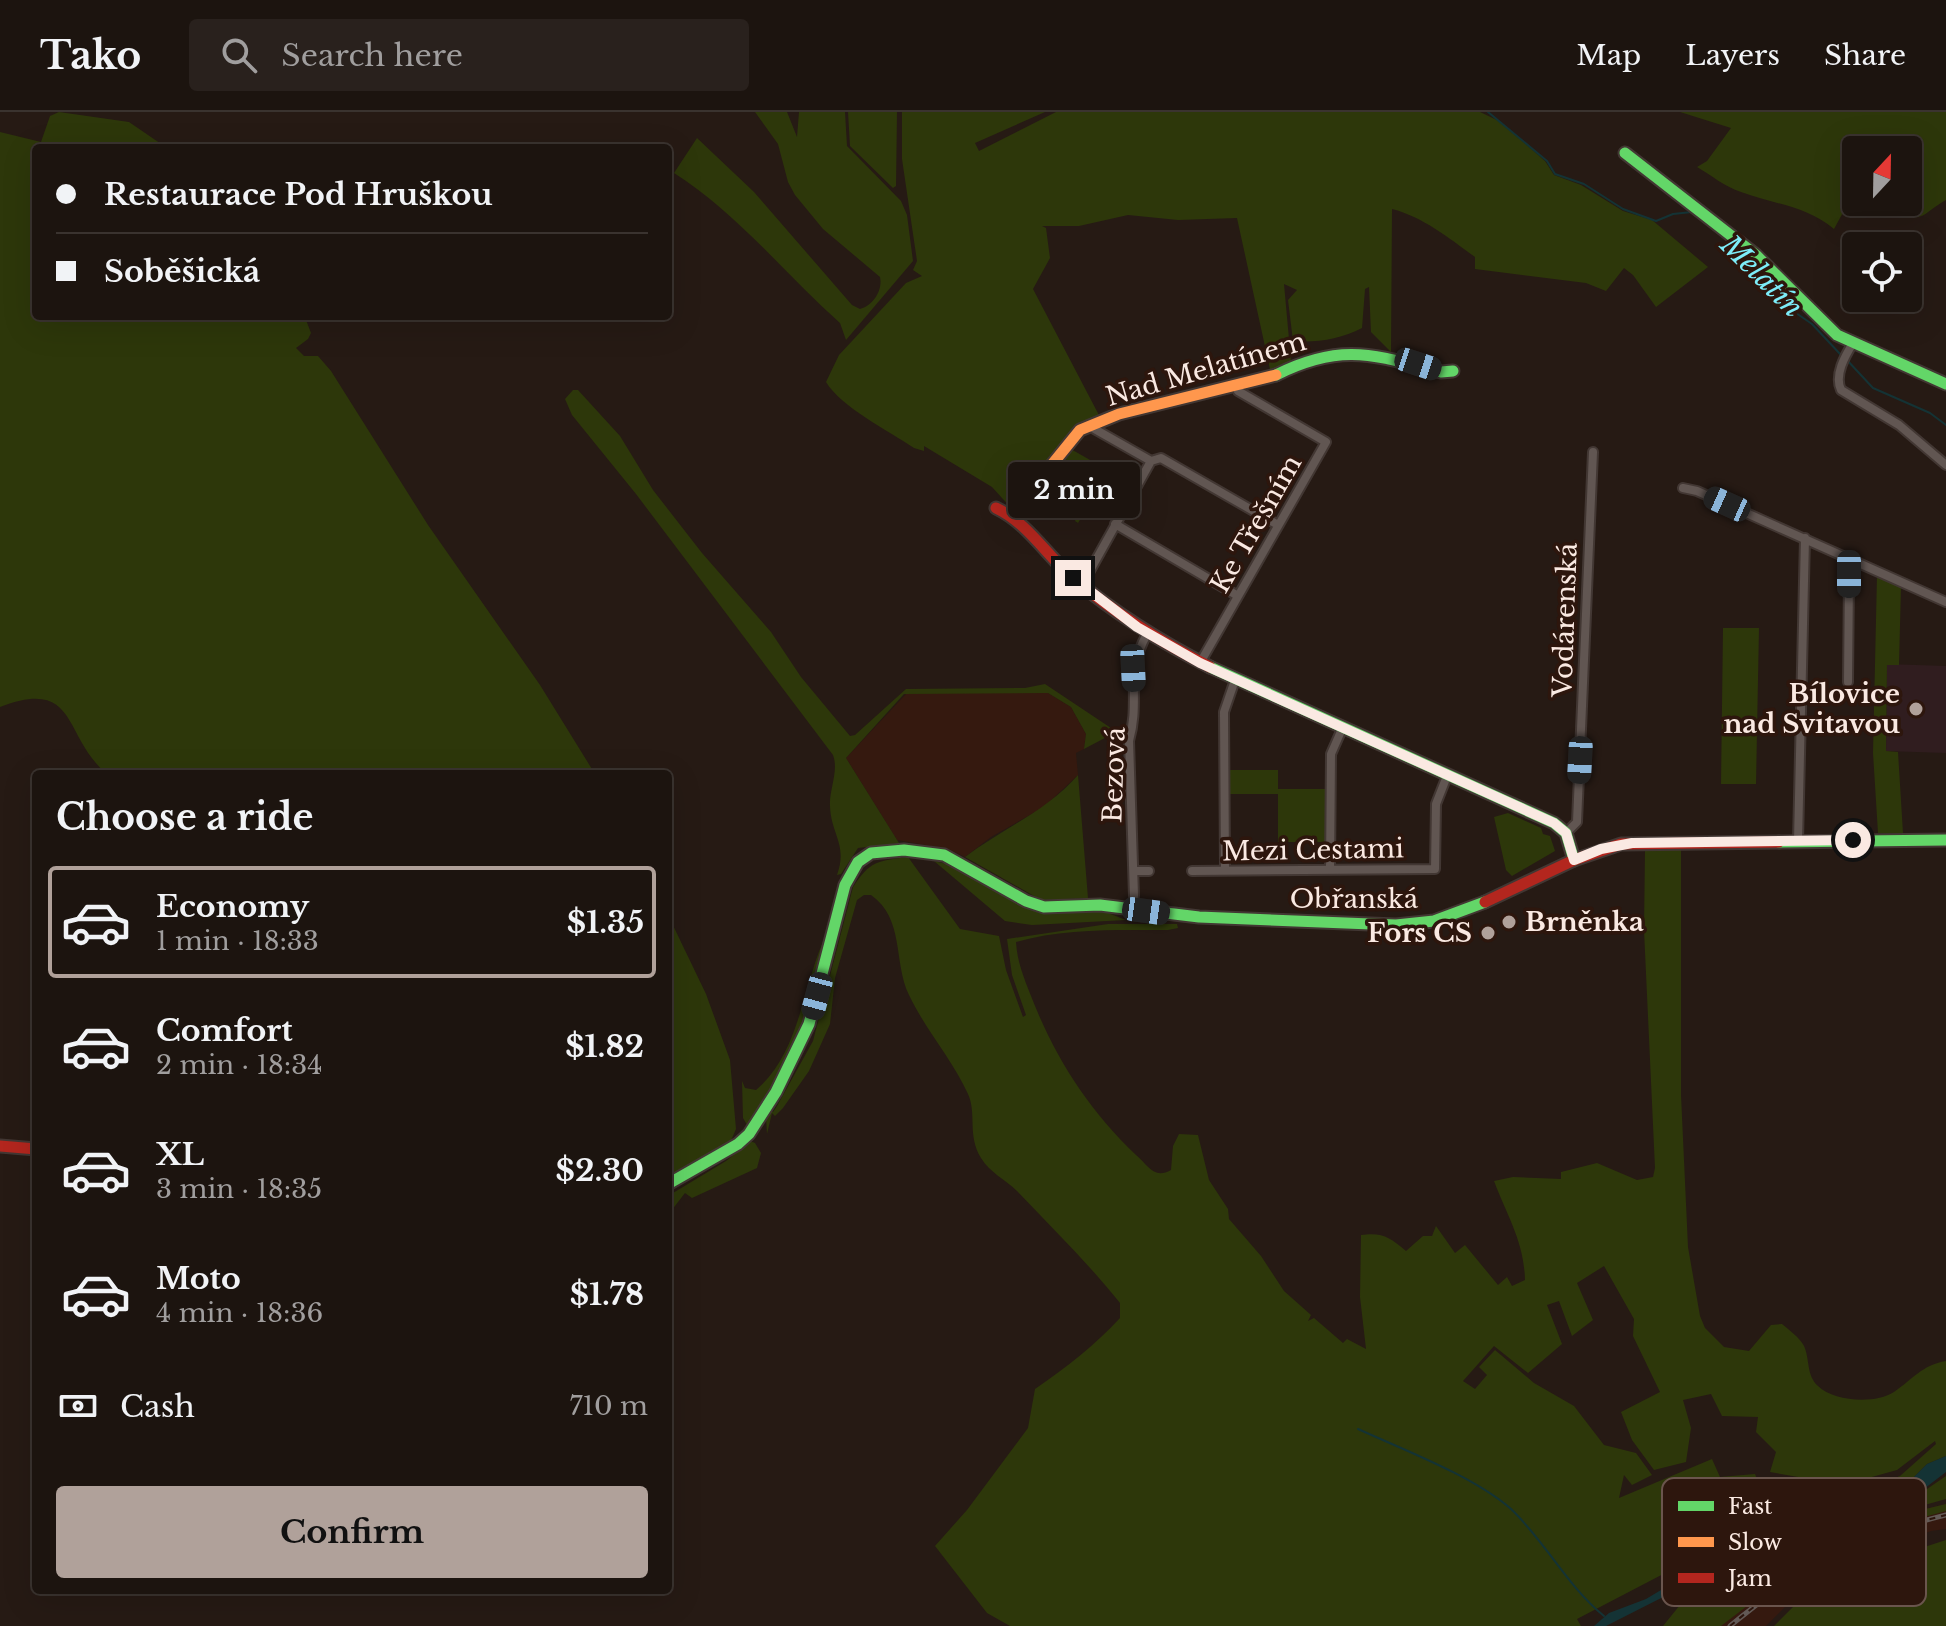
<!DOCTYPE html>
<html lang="en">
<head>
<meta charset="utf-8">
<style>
  body { margin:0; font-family:"Libre Baskerville",serif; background:#29211d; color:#f1f3f6; height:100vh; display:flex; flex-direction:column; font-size:30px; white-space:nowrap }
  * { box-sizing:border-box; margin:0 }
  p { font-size:26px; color:#a09e9e }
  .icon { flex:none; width:44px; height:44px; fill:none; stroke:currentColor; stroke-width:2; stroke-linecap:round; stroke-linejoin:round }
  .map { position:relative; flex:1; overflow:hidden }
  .sheet { position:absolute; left:32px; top:658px; width:640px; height:824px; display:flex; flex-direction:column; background:#1c140f; border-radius:8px; box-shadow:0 8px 32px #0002,0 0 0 2px #3a332f }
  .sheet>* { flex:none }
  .banner { position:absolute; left:32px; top:32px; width:640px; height:176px; border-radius:8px; box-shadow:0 8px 32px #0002,0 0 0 2px #3a332f; display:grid; align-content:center; height:176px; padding:0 24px; background:#1c140f }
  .needle { width:52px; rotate:22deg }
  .fabs { position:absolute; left:1842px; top:24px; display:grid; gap:16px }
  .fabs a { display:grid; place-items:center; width:80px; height:80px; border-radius:8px; background:#1c140f; box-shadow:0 8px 32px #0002,0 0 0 2px #3a332f; font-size:40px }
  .end { position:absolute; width:36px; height:36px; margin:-18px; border:10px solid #fae9e2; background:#111; box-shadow:0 0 0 4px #111 }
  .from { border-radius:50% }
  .bubble { position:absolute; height:56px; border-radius:8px; background:#1c140f; box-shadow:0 8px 32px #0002,0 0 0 2px #3a332f; font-size:26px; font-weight:800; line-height:56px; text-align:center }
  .car { position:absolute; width:24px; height:48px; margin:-24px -12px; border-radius:10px; box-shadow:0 0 6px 2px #0007; background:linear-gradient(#222 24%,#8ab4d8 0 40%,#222 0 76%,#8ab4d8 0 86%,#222 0) }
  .banner b { display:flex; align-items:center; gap:28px; height:76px; font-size:30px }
  .banner b+b { border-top:2px solid #3a332f }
  .banner i { width:20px; height:20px; background:#f1f3f6 }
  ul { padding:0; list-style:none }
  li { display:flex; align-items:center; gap:24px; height:112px; margin:0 16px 12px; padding:0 8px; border:4px solid transparent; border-radius:8px }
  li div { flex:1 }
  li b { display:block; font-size:30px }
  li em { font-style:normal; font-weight:800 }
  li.on { border-color:#b0a19a }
  li>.icon { width:72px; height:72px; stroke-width:1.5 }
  h2 { padding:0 24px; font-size:36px; line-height:96px }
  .pay { display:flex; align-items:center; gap:20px; height:88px; padding:0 24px; font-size:30px }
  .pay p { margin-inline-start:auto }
  .cta { display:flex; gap:16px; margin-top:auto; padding:16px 24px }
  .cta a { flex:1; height:92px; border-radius:8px; background:#b0a19a; color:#111; font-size:32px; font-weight:800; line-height:92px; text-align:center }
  header { display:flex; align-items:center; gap:48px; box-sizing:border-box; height:112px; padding:0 40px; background:#1c140f; border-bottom:2px solid #3a332f }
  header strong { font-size:38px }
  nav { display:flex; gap:44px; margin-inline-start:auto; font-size:28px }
  .search { width:560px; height:72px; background:#29211d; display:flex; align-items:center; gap:20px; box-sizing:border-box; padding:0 28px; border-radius:8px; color:#a09e9e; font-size:30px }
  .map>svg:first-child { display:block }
  .built { fill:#35190f }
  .education { fill:#301d1f }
  .green { fill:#2d370a }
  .water { fill:#143335 }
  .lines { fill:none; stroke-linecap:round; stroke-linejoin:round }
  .stream { stroke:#143335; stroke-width:2 }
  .river { stroke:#143335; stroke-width:14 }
  .street-casing { stroke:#423733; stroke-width:12 }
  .fast-casing { stroke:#423733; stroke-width:15 }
  .slow-casing { stroke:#423733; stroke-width:15 }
  .jam-casing { stroke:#423733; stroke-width:15 }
  .street { stroke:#615652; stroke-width:8 }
  .fast { stroke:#63d668; stroke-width:11 }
  .slow { stroke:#ff974d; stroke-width:11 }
  .jam { stroke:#b3261e; stroke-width:11 }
  .rail-casing { stroke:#625955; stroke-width:5 }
  .rail { stroke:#2d160d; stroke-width:2; stroke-dasharray:6; stroke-linecap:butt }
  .route { stroke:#fae9e2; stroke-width:10 }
  .poi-dot { fill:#b0a19a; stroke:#2d160d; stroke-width:3 }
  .labels { text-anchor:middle; stroke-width:7; stroke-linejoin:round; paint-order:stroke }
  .street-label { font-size:26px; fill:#fae9e2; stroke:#2d160d }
  .poi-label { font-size:26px; font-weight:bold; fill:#fae9e2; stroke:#2d160d; text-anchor:end }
  .water-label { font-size:28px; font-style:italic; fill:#7dedf9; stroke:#2d160d }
  .key { fill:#2d160d; stroke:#6a554d; stroke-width:2 }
  .key-label { font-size:22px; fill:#fae9e2 }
</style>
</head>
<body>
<header>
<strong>Tako</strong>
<div class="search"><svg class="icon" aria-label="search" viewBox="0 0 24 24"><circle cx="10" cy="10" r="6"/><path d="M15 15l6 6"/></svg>Search here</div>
<nav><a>Map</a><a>Layers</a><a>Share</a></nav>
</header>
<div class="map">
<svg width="1946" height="1514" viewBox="0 0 1946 1514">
  <rect width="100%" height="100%" fill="#261a14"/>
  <path class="built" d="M907,581H1048L1071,595L1086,622L1084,637L1076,641L1078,663L1044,695L991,725L965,745L948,737L897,728L846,646Z
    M1946,1392V1417L1931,1419L1873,1441L1855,1453L1800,1480L1766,1514H1715L1842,1428L1917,1399Z"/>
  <path class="education" d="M1887,552L1946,554V641L1886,639Z"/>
  <path class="green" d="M59,0L129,10L167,36H36V204H308L306,208L311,221L308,227L296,236L304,244H318L331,259L428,413L540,573L595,662H107C62,625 79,565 0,595V20L41,30L50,4Z
    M755,0H787L797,25L799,0H845L847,34L901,89L907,103L913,149L846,228L840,211C784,161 738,102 674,61L697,26L754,80L852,193L860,197C873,194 883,178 880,165L823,117L795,83L788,70L778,32Z
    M848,0H897L896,74L893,76L850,34Z
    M902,0H1045L975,31L979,39L1056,0H1480L1501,10L1545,49L1554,63L1581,73L1623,99L1652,108L1708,155L1656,195L1633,163L1624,156L1606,179L1586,171L1475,157V145C1449,126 1423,105 1392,97L1391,240L1371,220L1369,175L1365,177L1362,216C1341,227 1316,231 1293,229L1288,188L1297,178L1284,172L1291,249L1271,262L1237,106L1178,108L1128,103L1079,114H1042L1046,116L1050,146L1033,177L1101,307L1078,318L1012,397L992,375L924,334V339L914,336C889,319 841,295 826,270L839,243L906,171L922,164L913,158L917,149L902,47Z
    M1680,0H1946V88C1921,102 1925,112 1893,100L1899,94L1891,90H1908V38H1856V88L1846,95L1834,117C1807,94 1773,92 1741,80C1725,75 1711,63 1697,55L1707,49L1731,16Z
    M573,278H578L620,324L653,378L702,441L771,520L801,565L850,624L855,623L906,577L1025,576L1045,572L1111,616L1120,618L1084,637L1086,622L1071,595L1048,581L904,582L846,646L899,731L858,736L841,762L837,763C848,732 831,723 830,694C829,678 839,659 833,643L636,382L572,303L565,287Z
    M1069,336L1113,361L1106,370L1103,368L1099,376L1102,379L1100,383L1093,386L1089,393L1093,396L1086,404L1083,403L1078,411L1075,409L1081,396L1041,373Z
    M1877,463L1901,474L1899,553H1887L1886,639L1898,640L1903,721H1878L1873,641Z
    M1723,516H1759L1756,672H1721Z
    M1229,658H1278V677H1326V730H1278V682H1230Z
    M1078,663L1088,786L1041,788L965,745C1002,717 1047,699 1078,663Z
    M1508,701L1541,716L1543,722L1550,724L1555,739L1512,764L1506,758L1494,705Z
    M1681,737V983L1688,1135L1700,1204L1705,1216L1724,1235L1749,1239L1771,1213L1782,1212C1789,1218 1800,1226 1804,1234C1810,1247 1806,1263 1818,1274C1834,1290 1876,1292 1894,1280C1913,1267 1922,1253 1946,1249V1344L1927,1352L1906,1373L1827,1407L1748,1433L1747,1425L1900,1364L1936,1332L1935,1329L1897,1358L1861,1368L1821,1369L1770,1360L1776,1340L1756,1320L1758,1305L1722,1304L1711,1282L1683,1288L1691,1316L1686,1350L1654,1358L1632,1328L1621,1300L1660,1280L1633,1224L1634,1207L1604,1154L1577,1171L1593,1208L1572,1224L1559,1189L1547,1193L1562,1232L1528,1261L1494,1234L1463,1269L1475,1277L1487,1263L1479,1255L1495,1238L1534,1271L1574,1294L1604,1333L1636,1341L1652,1363L1632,1373L1624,1363L1619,1386L1712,1347L1720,1365L1755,1362L1757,1367L1794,1373L1795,1380L1778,1384L1785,1405L1738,1423L1577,1507L1581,1514H1010L987,1501L935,1434L967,1398L1028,1316L1035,1277C1067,1255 1094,1234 1120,1206V1191C1089,1152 1051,1115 1017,1079C1005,1067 990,1061 981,1046C967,1023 977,1002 968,982C952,947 925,917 909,883C893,850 905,807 871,783H864L857,788L835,866L830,912L809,959L783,996L775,1004L772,1001L767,1022L766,1006L770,998L773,1000L777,994L813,929L853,775C870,749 877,749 908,745L960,817L999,824L1006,858L1023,905L1026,903L1012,863L1007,827L1108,812H1177L1178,816L1168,818C1118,818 1064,816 1016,830C1017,849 1024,866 1031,884C1055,946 1088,997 1136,1043C1148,1053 1154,1068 1171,1058L1173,1034L1179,1022L1198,1023L1209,1068L1228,1097L1229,1107L1261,1144L1284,1179L1311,1203L1308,1209L1314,1206L1343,1231L1347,1227L1366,1237L1360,1185L1361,1123C1382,1120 1390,1125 1406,1139L1423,1124H1432L1436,1114L1455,1141L1465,1133L1498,1173L1507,1165L1512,1174L1525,1168C1524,1129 1507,1104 1494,1069L1513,1065L1561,1067V1060L1597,1051L1637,1068L1653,1065L1655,1056L1644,818L1645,738Z
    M934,749L955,754L1039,801L1103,799L1126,808L1032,813L1005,809Z
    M668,803L706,882L730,948L736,1017L730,1031L668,1066Z
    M828,819L803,915L790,945L757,1002L747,1013L743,1006L742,969L745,976L756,978C802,939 802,870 828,819Z
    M750,1029L755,1031L761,1041L757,1056L692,1086L685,1081L668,1103V1084L726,1049Z
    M1946,1364V1387L1889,1403Z
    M1946,1392V1399L1891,1414L1821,1444L1781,1468L1721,1514H1663L1680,1493L1700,1482L1917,1399Z
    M1946,1428V1514H1774L1803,1485L1863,1457L1875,1443L1908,1431L1912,1439Z"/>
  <path class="water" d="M1946,1344V1360L1916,1383L1887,1399L1865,1397L1744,1441L1691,1467L1673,1480L1606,1514H1594L1609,1501L1646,1487L1691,1460L1748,1433L1827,1407L1906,1373L1927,1352Z"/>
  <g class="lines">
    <path class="stream" d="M1488,0L1547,49L1555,62L1584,72L1623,97L1656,109L1673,102L1692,100
      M1719,121L1745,142L1780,190L1812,212L1841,243
      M1846,247L1873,276L1930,301L1946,313
      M1358,1317C1404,1338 1473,1364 1511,1397C1545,1429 1567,1474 1604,1504"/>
    <path class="river" d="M1675,1475L1721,1452"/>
    <g class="street-casing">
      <path id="street" d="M1853,231C1845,244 1834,263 1841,278L1899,313L1946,353
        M1091,315L1151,349L1161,346L1278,413
        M1683,376L1697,379L1946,490
        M1115,412L1238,484
        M1082,473L1151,349
        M1200,551L1326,330L1238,279
        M1848,570L1849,462L1853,448
        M1566,721L1577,710L1593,340
        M1798,729L1805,426
        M1225,758L1224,600L1235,568
        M1330,758L1331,642L1342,617
        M1135,759H1149
        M1192,759L1435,757L1436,692L1447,664
        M1134,784L1129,629C1141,586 1124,563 1147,522"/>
    </g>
    <g class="fast-casing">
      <path id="fast" d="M1625,41L1756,143L1837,223L1946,272
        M1276,263C1342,230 1374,243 1441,260L1453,259
        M1210,555L1554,711L1566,721L1574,748
        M1779,730L1946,728
        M668,1072L738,1032L749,1022L776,980L809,912L845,773L858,750L871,741L904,738L944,743L1026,789L1044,795L1100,793L1199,805L1396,813L1434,809L1485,790"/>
    </g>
    <g class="slow-casing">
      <path id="slow" d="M1011,403L1080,318L1119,302L1276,263"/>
    </g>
    <g class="jam-casing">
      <path id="jam" d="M996,396C1028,411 1047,444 1074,467C1116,502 1161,530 1210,555
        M1485,790L1574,748L1621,732L1779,730
        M0,1034L36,1037"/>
    </g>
    <use href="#street" class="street"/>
    <use href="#fast" class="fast"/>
    <use href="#slow" class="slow"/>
    <use href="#jam" class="jam"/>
    <g class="rail-casing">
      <path id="rail" d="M1730,1514C1793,1461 1866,1422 1946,1403"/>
    </g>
    <use href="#rail" class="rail"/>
  </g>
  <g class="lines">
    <path class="route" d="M1073,466L1137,515L1200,551L1554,711L1566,721L1574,748L1601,737L1632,731L1853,728"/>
  </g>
  <g class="poi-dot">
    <circle cx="1916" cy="597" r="8"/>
    <circle cx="1509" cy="810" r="8"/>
    <circle cx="1488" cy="821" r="8"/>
  </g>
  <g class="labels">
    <g class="street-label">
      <text transform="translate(1206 257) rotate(-16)" y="9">Nad Melatínem</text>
      <text transform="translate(1256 412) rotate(-60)" y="9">Ke Třešním</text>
      <text transform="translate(1565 508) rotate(-88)" y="9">Vodárenská</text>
      <text transform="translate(1114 663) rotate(-88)" y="9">Bezová</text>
      <text transform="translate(1313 738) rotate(-1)" y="9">Mezi Cestami</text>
      <text x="1354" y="796">Obřanská</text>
    </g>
    <g class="poi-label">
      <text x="1900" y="591">Bílovice<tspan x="1900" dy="30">nad Svitavou</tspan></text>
      <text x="1525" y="819" text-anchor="start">Brněnka</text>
      <text x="1472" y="830">Fors CS</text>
    </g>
    <g class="water-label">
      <text transform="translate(1762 164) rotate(45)" y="10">Melatín</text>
    </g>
  </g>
  <rect x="1662" y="1366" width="264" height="128" rx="12" class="key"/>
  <rect x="1678" y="1389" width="36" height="10" fill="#63d668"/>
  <rect x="1678" y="1425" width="36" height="10" fill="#ff974d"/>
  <rect x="1678" y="1461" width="36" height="10" fill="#b3261e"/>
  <g class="key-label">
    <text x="1728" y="1402">Fast</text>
    <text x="1728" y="1438">Slow</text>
    <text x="1728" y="1474">Jam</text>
  </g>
</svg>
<div class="fabs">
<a><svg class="needle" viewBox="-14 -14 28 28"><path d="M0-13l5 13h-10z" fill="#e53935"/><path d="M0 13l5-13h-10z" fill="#a09e9e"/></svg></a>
<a><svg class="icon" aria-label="locate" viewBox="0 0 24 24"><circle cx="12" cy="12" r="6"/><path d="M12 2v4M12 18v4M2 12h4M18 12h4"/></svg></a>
</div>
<i class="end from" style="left:1853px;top:728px"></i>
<i class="end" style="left:1073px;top:466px"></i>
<div class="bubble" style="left:1008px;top:350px;width:132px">2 min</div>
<i class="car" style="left:1418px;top:252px;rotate:108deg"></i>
<i class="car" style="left:1727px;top:392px;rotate:294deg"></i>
<i class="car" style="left:1849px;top:462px;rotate:180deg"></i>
<i class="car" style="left:1133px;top:556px;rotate:177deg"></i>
<i class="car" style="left:1580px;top:648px;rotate:183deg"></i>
<i class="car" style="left:1146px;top:799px;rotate:98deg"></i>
<i class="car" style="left:817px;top:884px;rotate:195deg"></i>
<div class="banner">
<b><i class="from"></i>Restaurace Pod Hruškou</b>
<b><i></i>Soběšická</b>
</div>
<section class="sheet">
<h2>Choose a ride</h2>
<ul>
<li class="on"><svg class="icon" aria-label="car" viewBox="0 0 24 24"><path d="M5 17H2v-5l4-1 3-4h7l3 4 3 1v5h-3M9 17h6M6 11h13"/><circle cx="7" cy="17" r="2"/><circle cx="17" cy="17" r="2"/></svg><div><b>Economy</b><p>1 min · 18:33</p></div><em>$1.35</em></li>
<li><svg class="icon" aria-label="car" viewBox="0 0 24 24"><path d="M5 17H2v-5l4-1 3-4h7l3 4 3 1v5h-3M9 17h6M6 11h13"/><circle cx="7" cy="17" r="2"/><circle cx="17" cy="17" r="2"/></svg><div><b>Comfort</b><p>2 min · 18:34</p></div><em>$1.82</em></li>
<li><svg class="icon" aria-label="car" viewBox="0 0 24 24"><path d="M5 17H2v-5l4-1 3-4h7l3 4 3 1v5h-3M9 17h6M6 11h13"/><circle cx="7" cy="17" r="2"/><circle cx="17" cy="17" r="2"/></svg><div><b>XL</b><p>3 min · 18:35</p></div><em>$2.30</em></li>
<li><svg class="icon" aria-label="car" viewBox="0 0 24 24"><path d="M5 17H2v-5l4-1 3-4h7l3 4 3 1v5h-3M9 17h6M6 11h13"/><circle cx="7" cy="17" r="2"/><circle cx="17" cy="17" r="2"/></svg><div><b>Moto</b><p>4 min · 18:36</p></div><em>$1.78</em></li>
</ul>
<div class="pay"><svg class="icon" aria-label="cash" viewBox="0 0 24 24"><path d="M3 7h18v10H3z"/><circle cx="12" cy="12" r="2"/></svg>Cash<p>710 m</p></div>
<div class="cta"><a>Confirm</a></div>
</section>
</div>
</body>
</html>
